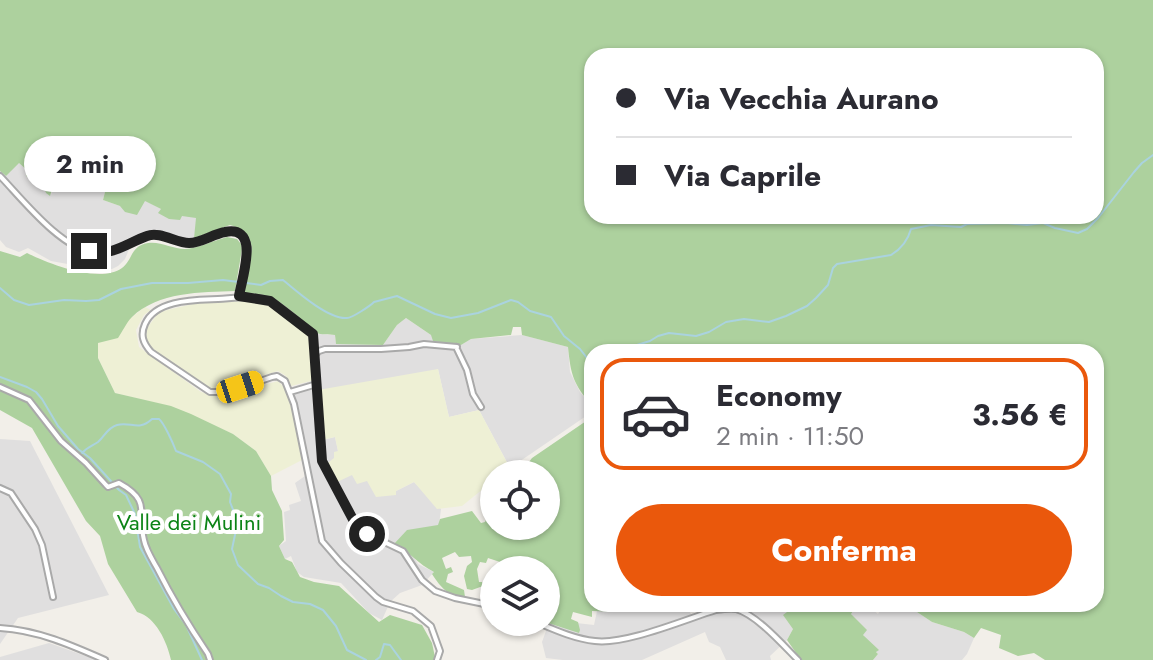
<!DOCTYPE html>
<html lang="it">
<head>
<meta charset="utf-8">
<style>
  body { margin:0; font-family:Jost,sans-serif; background:#f7f7f7; color:#2b2b33; height:100vh; display:flex; flex-direction:column; font-size:30px; white-space:nowrap }
  * { box-sizing:border-box; margin:0 }
  p { font-size:26px; color:#7c7c81 }
  .icon { flex:none; width:44px; height:44px; fill:none; stroke:currentColor; stroke-width:2; stroke-linecap:round; stroke-linejoin:round }
  .map { position:relative; flex:1; overflow:hidden }
  .panel { position:absolute; left:584px; top:344px; width:520px; height:268px; display:flex; flex-direction:column; background:#fff; border-radius:24px; box-shadow:0 2px 6px #0004 }
  .panel>* { flex:none }
  .banner { position:absolute; left:584px; top:48px; width:520px; height:176px; border-radius:24px; box-shadow:0 2px 6px #0004; display:grid; align-content:center; height:176px; padding:0 32px; background:#fff }
  .tools { position:absolute; left:480px; top:460px; display:grid; gap:16px }
  .tools a { display:grid; place-items:center; width:80px; height:80px; border-radius:50%; background:#fff; box-shadow:0 2px 6px #0004; font-size:40px }
  .end { position:absolute; width:36px; height:36px; margin:-18px; border:10px solid #222; background:#fff; box-shadow:0 0 0 4px #fff }
  .from { border-radius:50% }
  .bubble { position:absolute; height:56px; border-radius:28px; background:#fff; box-shadow:0 2px 6px #0004; font-size:26px; font-weight:700; line-height:56px; text-align:center }
  .car { position:absolute; width:24px; height:48px; margin:-24px -12px; border-radius:10px; box-shadow:0 0 6px 2px #0007; background:linear-gradient(#f5c518 24%,#345 0 40%,#f5c518 0 76%,#345 0 86%,#f5c518 0) }
  .banner b { display:flex; align-items:center; gap:28px; height:76px; font-size:30px }
  .banner b+b { border-top:2px solid #e1e1e2 }
  .banner i { width:20px; height:20px; background:#2b2b33 }
  ul { padding:14px 0 0; list-style:none }
  li { display:flex; align-items:center; gap:24px; height:112px; margin:0 16px 12px; padding:0 16px; border:4px solid #e1e1e2; border-radius:24px }
  li div { flex:1 }
  li b { display:block; font-size:30px }
  li em { font-style:normal; font-weight:700 }
  li.current { border-color:#ea580c }
  li>.icon { width:72px; height:72px; stroke-width:1.5 }
  .button { display:flex; gap:16px; margin-top:auto; padding:16px 32px }
  .button a { flex:1; height:92px; border-radius:48px; background:#ea580c; color:#fff; font-size:32px; font-weight:700; line-height:92px; text-align:center }
  .map>svg:first-child { display:block }
  .residential { fill:#e0dfdf }
  .farmland { fill:#eef0d5 }
  .forest { fill:#add19e; fill-rule:evenodd }
  .lines { fill:none; stroke-linecap:round; stroke-linejoin:round }
  .stream { stroke:#aad3df; stroke-width:2 }
  .street-casing { stroke:#a9a9a9; stroke-width:8 }
  .street { stroke:#fff; stroke-width:4 }
  .route { stroke:#222; stroke-width:10 }
  .labels { text-anchor:middle; stroke-width:8; stroke-linejoin:round; paint-order:stroke }
  .park-label { font-size:22px; fill:#0c8416; stroke:#fff }
</style>
</head>
<body>
<div class="map">
<svg width="1153" height="660" viewBox="0 0 1153 660">
  <rect width="100%" height="100%" fill="#f2efe9"/>
  <path class="residential" d="M18,162L28,171L26,176L40,183L51,195L58,170L77,176L87,188L105,192L103,200L120,206L144,200L161,209L197,218L193,245H186L148,237L130,247L125,259L118,266L112,269L101,270L51,261L28,248L19,252L6,247L0,240V171L6,176Z
    M406,318L431,335L461,345L471,339L522,335L568,347L570,372L580,392L592,406V412L510,468L479,410L449,417L438,369L323,440L335,437L338,451L352,475L396,491L414,482L441,509L439,525L395,544L411,553L418,564L434,572L422,585L400,593L390,602L382,620L369,613L341,583L304,577L297,572L291,556L285,559L279,546L286,541L284,512L290,510L289,505L301,501L295,483L305,476L293,414L286,389L317,379L316,348L318,334L335,335L336,343L383,345L397,325Z
    M0,439L30,441L109,595L18,618L0,644Z
    M622,604H685L691,614L736,605L750,608L754,604H788L792,609L793,629L787,640L770,656L771,660H726L720,647L709,642L705,632L642,660H563L546,658L542,642L550,620L594,625L597,611Z
    M858,604H866L878,614L884,604H905L932,622L964,632L974,638L967,654L962,660H873L878,654L863,635L851,614Z
    M49,643L97,660H0V657Z"/>
  <path class="farmland" d="M239,299L268,303L308,335L315,380L291,386L286,376L278,371L214,390L201,383L165,359L149,345L146,337L147,328L159,312L201,302Z
    M145,307L151,310L144,315L136,330L139,347L201,392L221,397L278,381L286,389L293,414L302,460L271,476L256,451L233,434L172,407L115,393L98,358V343Z
    M438,369L449,417L479,410L510,468L502,474H494V480L462,506L437,509L414,482L396,491V495L376,497L367,481L357,484L352,475L335,483L324,466L334,458V452L338,451L335,437L322,440L318,390Z"/>
  <path class="forest" d="M0,0H1153V660H1045L1034,653L1018,656L999,648L1001,635L981,628L974,638L964,632L932,622L905,604H1096V352H592V406C573,383 571,376 568,347L522,335L521,327H513L511,335L471,339L461,345L433,341L431,335L406,318L397,325L383,345L336,344L335,335C329,334 321,335 316,333C302,326 285,301 269,297C261,294 252,295 243,293C245,279 254,248 247,235C244,229 236,227 230,225L194,238L196,218L182,216L180,220L169,219L158,213L161,209L145,201L137,215L125,212L120,206L103,200L105,192L87,188L78,183L77,176L58,171L50,196L46,193C44,182 35,180 26,176L28,171L19,163L6,176L0,171ZM592,56H1096V216H592Z
    M227,237L237,239L241,244L242,249L235,291C201,292 158,292 132,317C126,323 123,331 118,338L98,343V358L115,393L171,406L191,414L233,434L256,451L271,476L272,490L282,511L284,540L279,546L285,559L292,562L300,577L314,582L339,586L379,622L390,615L422,625L432,643L435,657L433,660H171C167,642 156,617 137,612L108,564L100,536L86,521L32,428L0,410V251L20,257L27,253C49,264 100,284 122,268C133,260 130,246 148,243C160,241 173,249 185,249C196,249 215,240 227,237Z
    M592,417V604H635L627,605V612L592,611V617L573,612L571,619L578,622L580,630L579,633L545,622H546V570H526V563L511,562L503,563L488,558L486,563L480,562L477,569L479,582H482L483,586L472,590L467,589L464,576L467,566L472,562L471,556L459,557L455,552L442,558L446,569L451,567L453,572L448,574L446,582L464,590L465,597C447,595 442,589 432,574L434,572C418,564 410,552 394,544L407,530L438,525L440,519L472,511L481,523L485,522L488,515L494,511V526H546V474H520L532,458Z
    M788,604H858L851,614L867,630L863,635L879,650L876,652L878,654L873,660H801L787,640L793,629L783,615L791,609Z"/>
  <g class="lines">
    <path class="stream" d="M0,288L14,300L29,305L64,300L86,301L99,300L121,289L152,283H188L223,280L261,285L270,281L283,280C296,291 329,320 347,318C352,318 370,306 374,302L397,296L435,314L451,318L478,313L511,300L518,302L530,311L551,317L564,336L580,349L587,358L592,359
      M614,352L650,341L658,336L669,333L696,336L709,332L726,322L744,319L769,322L786,316L807,306L816,298L828,285L833,268L837,264L891,255C901,249 908,240 911,229L931,225L961,227L967,224L1006,223L1027,225L1043,223L1055,228L1078,233L1087,229L1098,218L1134,172L1142,163L1153,155
      M0,377L27,387L36,392L42,399L58,426L78,449L90,458L119,490L126,495L135,514L140,547L174,609L186,625L202,660
      M82,453C87,447 92,446 98,442C105,436 107,428 117,425C131,421 138,432 152,419H159C164,423 173,443 176,451L203,462L220,474L231,494L230,502L234,512L236,530L232,549L238,565L258,584L269,588L281,596L293,602L310,604L323,610L336,626L347,650L366,660
      M376,660L380,657L384,644L390,645L401,660"/>
    <g class="street-casing">
      <path id="street" d="M0,176C23,200 61,249 95,253C116,255 129,241 148,235C161,231 177,244 190,243C209,242 241,214 248,248L239,296
        M456,347L467,370L473,394L481,407
        M315,355L319,351L325,349H381L409,347L424,344L457,347
        M0,387L29,400L61,441L86,463L106,485L108,487L119,483C152,501 137,512 144,540C146,550 152,559 157,568C172,598 189,626 208,654L210,660
        M290,392L317,384
        M0,488L11,493L35,529L42,545L53,597
        M536,622C555,630 575,639 595,641C626,645 686,619 716,610C723,609 730,608 736,609C757,615 783,645 798,660
        M0,628C37,630 71,645 105,660
        M437,660L440,651L431,626L413,611L383,602L376,597L341,563L322,541L294,404L285,381L277,376L272,377L228,392H210L151,352C143,343 140,335 145,324C156,299 196,300 218,299C235,298 251,295 268,300C279,304 302,325 313,334L322,461L357,527L359,530L403,551L422,580L435,591L455,598L494,606"/>
    </g>
    <use href="#street" class="street"/>
  </g>
  <g class="lines">
    <path class="route" d="M89,251C112,257 127,243 147,236C160,231 176,243 189,243C201,243 213,234 225,232C261,225 242,277 239,296L270,301L313,334L322,461L357,527L367,534"/>
  </g>
  <g class="labels">
    <g class="park-label">
      <text x="189" y="530">Valle dei Mulini</text>
    </g>
  </g>
</svg>
<div class="tools">
<a><svg class="icon" aria-label="locate" viewBox="0 0 24 24"><circle cx="12" cy="12" r="6"/><path d="M12 2v4M12 18v4M2 12h4M18 12h4"/></svg></a>
<a><svg class="icon" aria-label="layers" viewBox="0 0 24 24"><path d="M12 4l9 5-9 5-9-5zM3 14l9 5 9-5"/></svg></a>
</div>
<i class="end from" style="left:367px;top:534px"></i>
<i class="end" style="left:89px;top:251px"></i>
<div class="bubble" style="left:24px;top:136px;width:132px">2 min</div>
<i class="car" style="left:240px;top:387px;rotate:72deg"></i>
<div class="banner">
<b><i class="from"></i>Via Vecchia Aurano</b>
<b><i></i>Via Caprile</b>
</div>
<section class="panel">
<ul>
<li class="current"><svg class="icon" aria-label="car" viewBox="0 0 24 24"><path d="M5 17H2v-5l4-1 3-4h7l3 4 3 1v5h-3M9 17h6M6 11h13"/><circle cx="7" cy="17" r="2"/><circle cx="17" cy="17" r="2"/></svg><div><b>Economy</b><p>2 min · 11:50</p></div><em>3.56 €</em></li>
</ul>
<div class="button"><a>Conferma</a></div>
</section>
</div>
</body>
</html>
